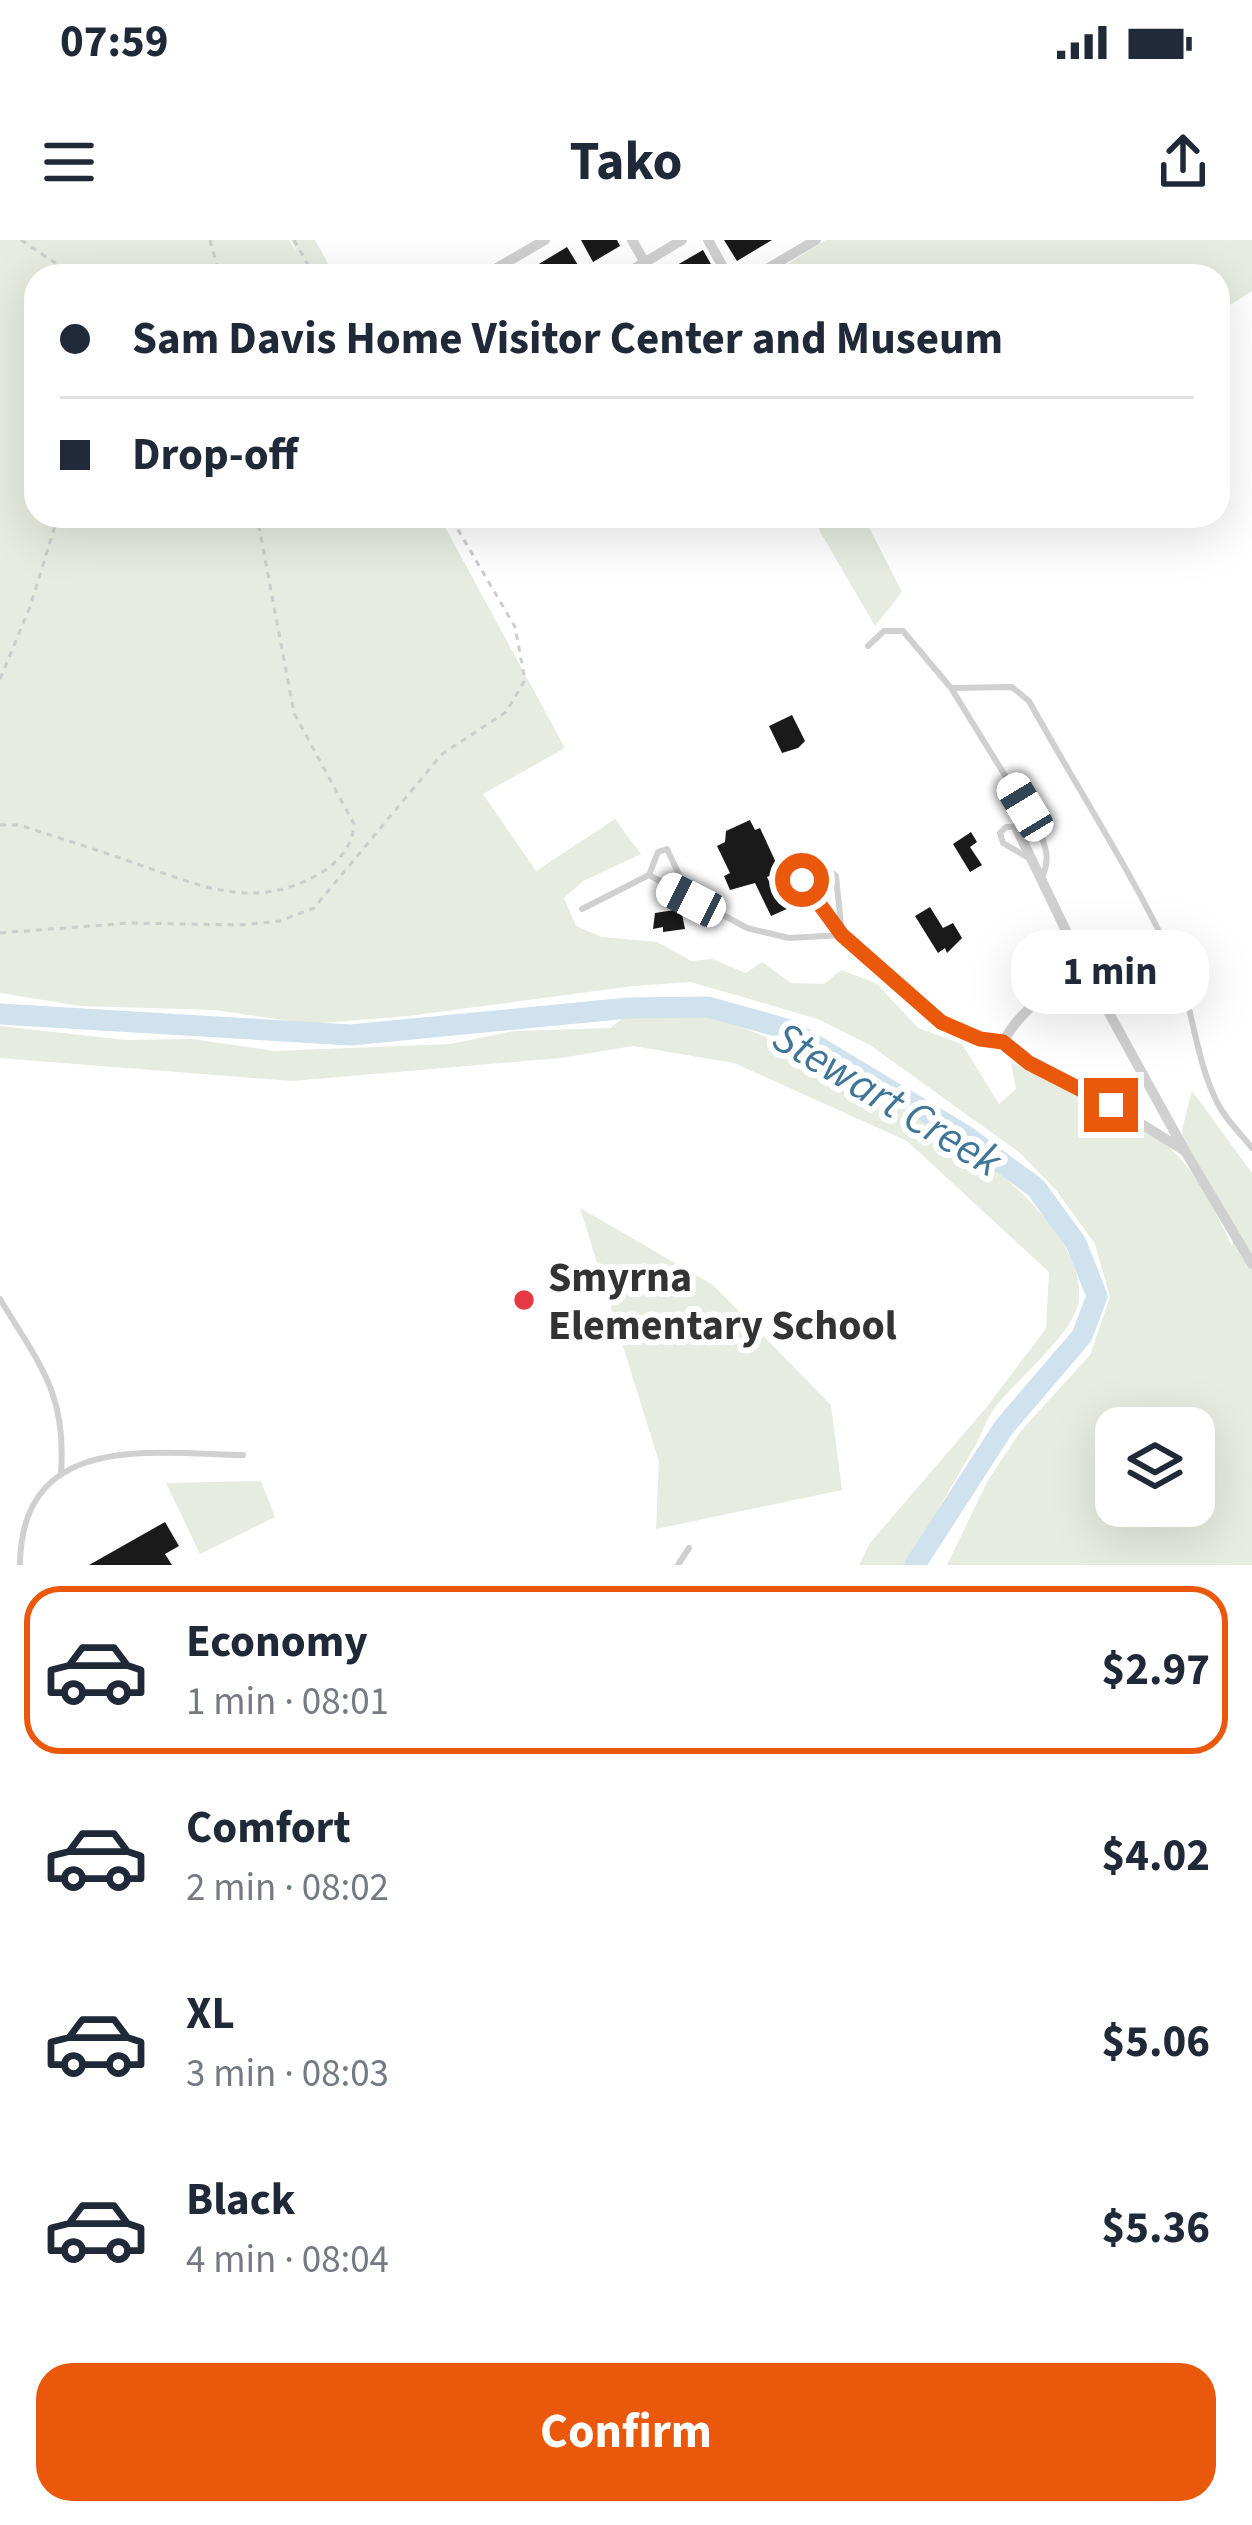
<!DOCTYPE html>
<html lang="en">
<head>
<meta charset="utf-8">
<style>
  body { margin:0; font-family:"Source Sans 3",sans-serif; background:#f6f6f7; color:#1f2937; height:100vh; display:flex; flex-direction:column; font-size:45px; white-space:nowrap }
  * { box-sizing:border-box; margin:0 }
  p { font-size:39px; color:#747a83 }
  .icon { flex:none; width:66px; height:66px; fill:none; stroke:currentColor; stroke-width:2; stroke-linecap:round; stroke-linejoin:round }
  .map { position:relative; height:1325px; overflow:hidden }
  .sheet { display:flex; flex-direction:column; background:#fff; flex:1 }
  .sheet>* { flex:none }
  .banner { position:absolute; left:24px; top:24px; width:1206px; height:264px; border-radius:36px; box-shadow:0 12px 48px #0002; display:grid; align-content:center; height:264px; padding:0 36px; background:#fff }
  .fabs { position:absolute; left:1095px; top:1167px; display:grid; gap:24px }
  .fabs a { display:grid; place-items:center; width:120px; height:120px; border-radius:24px; background:#fff; box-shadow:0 12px 48px #0002; font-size:60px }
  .end { position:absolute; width:54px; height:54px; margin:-27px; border:15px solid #ea580c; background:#fff; box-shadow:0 0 0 6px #fff }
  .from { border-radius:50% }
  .bubble { position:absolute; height:84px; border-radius:36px; background:#fff; box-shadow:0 12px 48px #0002; font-size:39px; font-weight:700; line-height:84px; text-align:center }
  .car { position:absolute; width:36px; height:72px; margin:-36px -18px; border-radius:15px; box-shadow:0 0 9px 3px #0007; background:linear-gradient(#fff 24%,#345 0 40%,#fff 0 76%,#345 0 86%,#fff 0) }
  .banner b { display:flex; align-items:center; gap:42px; height:114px; font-size:45px }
  .banner b+b { border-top:3px solid #e0e1e3 }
  .banner i { width:30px; height:30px; background:#1f2937 }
  ul { padding:21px 0 0; list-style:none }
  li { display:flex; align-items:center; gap:36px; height:168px; margin:0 24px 18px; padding:0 12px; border:6px solid transparent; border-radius:36px }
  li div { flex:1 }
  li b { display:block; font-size:45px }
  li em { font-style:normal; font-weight:700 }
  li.on { border-color:#ea580c }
  li>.icon { width:108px; height:108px; stroke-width:1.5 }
  .primary-button { display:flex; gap:24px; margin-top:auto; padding:24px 36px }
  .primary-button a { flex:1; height:138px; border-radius:36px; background:#ea580c; color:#fff; font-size:48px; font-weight:700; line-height:138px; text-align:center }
  .status { display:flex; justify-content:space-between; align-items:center; height:84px; padding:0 60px; background:#fff; direction:ltr }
  .status svg { height:33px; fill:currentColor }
  header { display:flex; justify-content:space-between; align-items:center; height:156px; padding:0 36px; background:#fff; font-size:54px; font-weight:700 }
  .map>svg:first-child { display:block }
  .green { fill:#e6ecdf; fill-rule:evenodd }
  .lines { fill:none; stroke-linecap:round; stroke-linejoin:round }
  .river { stroke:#cfe2ee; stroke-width:21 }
  .building { fill:#1a1a1a }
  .path { stroke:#cdcdcd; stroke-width:3; stroke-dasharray:6 6; stroke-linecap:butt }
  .service { stroke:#d0d0d0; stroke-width:6 }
  .minor { stroke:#d0d0d0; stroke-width:10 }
  .route { stroke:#ea580c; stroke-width:15 }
  .poi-dot { fill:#e63946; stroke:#fff; stroke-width:4.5 }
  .labels { text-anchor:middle; stroke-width:12; stroke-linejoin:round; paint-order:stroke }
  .poi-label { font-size:42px; font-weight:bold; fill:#333; stroke:#fff; text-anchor:start }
  .water-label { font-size:45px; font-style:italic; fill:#3f7597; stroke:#fff }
</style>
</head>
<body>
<div class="status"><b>07:59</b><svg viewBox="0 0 49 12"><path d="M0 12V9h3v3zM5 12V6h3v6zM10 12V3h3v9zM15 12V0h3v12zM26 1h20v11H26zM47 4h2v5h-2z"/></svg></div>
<header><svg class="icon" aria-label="menu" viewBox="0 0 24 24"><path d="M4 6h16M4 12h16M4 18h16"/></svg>Tako<svg class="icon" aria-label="share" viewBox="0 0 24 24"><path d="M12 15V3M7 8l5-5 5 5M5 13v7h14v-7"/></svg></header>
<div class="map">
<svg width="1252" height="1325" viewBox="0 0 1252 1325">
  <rect width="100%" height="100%" fill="#fff"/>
  <path class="green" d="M0,0H289L298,14L291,0H315L335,36H36V276H439L565,508L483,554L536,631L615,579L641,614L583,641L564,658L576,686L602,697L657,702L691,721L712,719L746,733L762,722L791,743L824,744L841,730L876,743L918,788L962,804L999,864L1016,849L1011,823C1051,835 1146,882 1174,912C1200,938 1217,974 1232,1006L1236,992L1185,911L1182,890L1192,851L1252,933V1325H947L987,1242L1020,1192L1090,1115L1110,1057L1095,1004L1056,950L1020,913L870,805L818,779L691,742L633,746L408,776L311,784L215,770L80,766L0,753ZM1116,1188H1194V1266H1116Z
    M826,0H1252V51L1218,73V36H769Z
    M811,276H863L902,352L875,386Z
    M629,774C653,778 679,769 702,775C798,798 1087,943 1079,1059C1077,1091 1016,1140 996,1166C987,1178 982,1193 975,1206C952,1246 929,1285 907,1325H859L870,1303L985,1169L1046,1089L1049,1032L907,901L734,823L633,806L561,818L292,841L0,818V786L125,800L192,799L274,811L450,804L514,791L610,788Z
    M580,968L713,1045L831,1165L842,1250L656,1289L659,1222Z
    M261,1241L275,1277L200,1314L166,1243Z"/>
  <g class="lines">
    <path class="river" d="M0,774L351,795L628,768L708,767L790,790L966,896L1036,948L1076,1003L1097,1056L1082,1096L1004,1187L915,1325"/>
  </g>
  <path class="building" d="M581,0H617L620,6L593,22Z
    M724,0H772L737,21Z
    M567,7L581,30L571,36H519Z
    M703,10L716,33L710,36H658Z
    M792,475L805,501L798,508L782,513L769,486Z
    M750,580L755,590L760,588L784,640L778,643L774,634L767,637L778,660L784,657L789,668L771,676L755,643L730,650L724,636L730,633L717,606L725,602L726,591Z
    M971,592L977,602L970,607L982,625L970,632L953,604Z
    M930,667L943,688L953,683L962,698L947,713L945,708L938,713L915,676Z
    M681,669L685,689L663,692V687L653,689L655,673Z
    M165,1282L179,1306L165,1314L172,1325H89Z"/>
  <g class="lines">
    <path class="path" d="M21,0L57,24L64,36
      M210,0L220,36
      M294,0L314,36
      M0,439L30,367L58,276
      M0,585H20C58,598 96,609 134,623C200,645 252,672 319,634C338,623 353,606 354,584L294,473L257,276
      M0,693L130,683L241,685L280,681L314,668L442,514L506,472L525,440L515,387L450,276"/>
    <path class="service" d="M868,406L884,391H903L951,448L1012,447L1029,461C1077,548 1132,632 1174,722C1194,768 1195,820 1218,864C1226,880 1241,894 1252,908
      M951,448L1038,589C1046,606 1050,618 1043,635
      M1016,587H1006L1000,593L1003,603L1032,620
      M649,635L658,612L667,609L691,660
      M582,669L649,635L747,688L789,698L842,695
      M842,695L836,636L822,624L811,629L803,640L842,695L941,782L980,799L1003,802
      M0,1059C39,1124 67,1153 61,1234
      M20,1325C21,1192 149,1213 243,1215
      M678,1325L689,1308"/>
    <path class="minor" d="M632,0L645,23
      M708,0L728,36
      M483,36L545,0
      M622,36L682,0
      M755,36L816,0
      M1016,587L1082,724L1185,911L1111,865L1029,823L1003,802C1026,762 1064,733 1107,769
      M1185,911L1252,1024"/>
  </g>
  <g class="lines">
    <path class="route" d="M802,640L842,695L941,782L980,799L1003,802L1029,823L1111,865"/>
  </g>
  <circle class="poi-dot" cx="524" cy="1060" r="12"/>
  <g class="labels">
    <g class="poi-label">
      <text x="548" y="1051">Smyrna<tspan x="548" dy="48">Elementary School</tspan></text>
    </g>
    <g class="water-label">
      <text transform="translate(888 858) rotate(31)" y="16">Stewart Creek</text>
    </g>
  </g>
</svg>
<div class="fabs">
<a><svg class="icon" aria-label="layers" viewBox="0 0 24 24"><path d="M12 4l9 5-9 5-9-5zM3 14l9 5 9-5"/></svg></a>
</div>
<i class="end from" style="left:802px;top:640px"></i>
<i class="end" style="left:1111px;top:865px"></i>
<div class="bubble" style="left:1011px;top:690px;width:198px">1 min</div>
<i class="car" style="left:1025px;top:567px;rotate:329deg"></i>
<i class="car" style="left:691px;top:660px;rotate:297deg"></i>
<div class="banner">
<b><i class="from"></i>Sam Davis Home Visitor Center and Museum</b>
<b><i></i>Drop-off</b>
</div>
</div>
<section class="sheet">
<ul>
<li class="on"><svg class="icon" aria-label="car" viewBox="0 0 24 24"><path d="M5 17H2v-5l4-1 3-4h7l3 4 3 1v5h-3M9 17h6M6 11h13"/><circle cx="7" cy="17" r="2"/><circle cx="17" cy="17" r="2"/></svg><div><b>Economy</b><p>1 min · 08:01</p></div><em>$2.97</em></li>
<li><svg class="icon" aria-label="car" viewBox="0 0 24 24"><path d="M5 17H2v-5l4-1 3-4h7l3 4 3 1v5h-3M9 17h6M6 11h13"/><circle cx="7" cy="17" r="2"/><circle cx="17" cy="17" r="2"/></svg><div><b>Comfort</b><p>2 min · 08:02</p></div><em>$4.02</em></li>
<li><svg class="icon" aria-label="car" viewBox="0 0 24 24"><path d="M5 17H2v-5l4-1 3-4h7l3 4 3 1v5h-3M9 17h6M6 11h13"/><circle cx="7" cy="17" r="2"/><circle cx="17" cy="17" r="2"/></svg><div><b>XL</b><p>3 min · 08:03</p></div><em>$5.06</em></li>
<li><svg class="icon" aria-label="car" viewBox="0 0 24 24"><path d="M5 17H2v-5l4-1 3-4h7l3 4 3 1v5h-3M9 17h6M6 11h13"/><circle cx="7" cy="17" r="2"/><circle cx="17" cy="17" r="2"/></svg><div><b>Black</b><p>4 min · 08:04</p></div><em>$5.36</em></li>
</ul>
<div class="primary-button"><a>Confirm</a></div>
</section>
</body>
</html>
